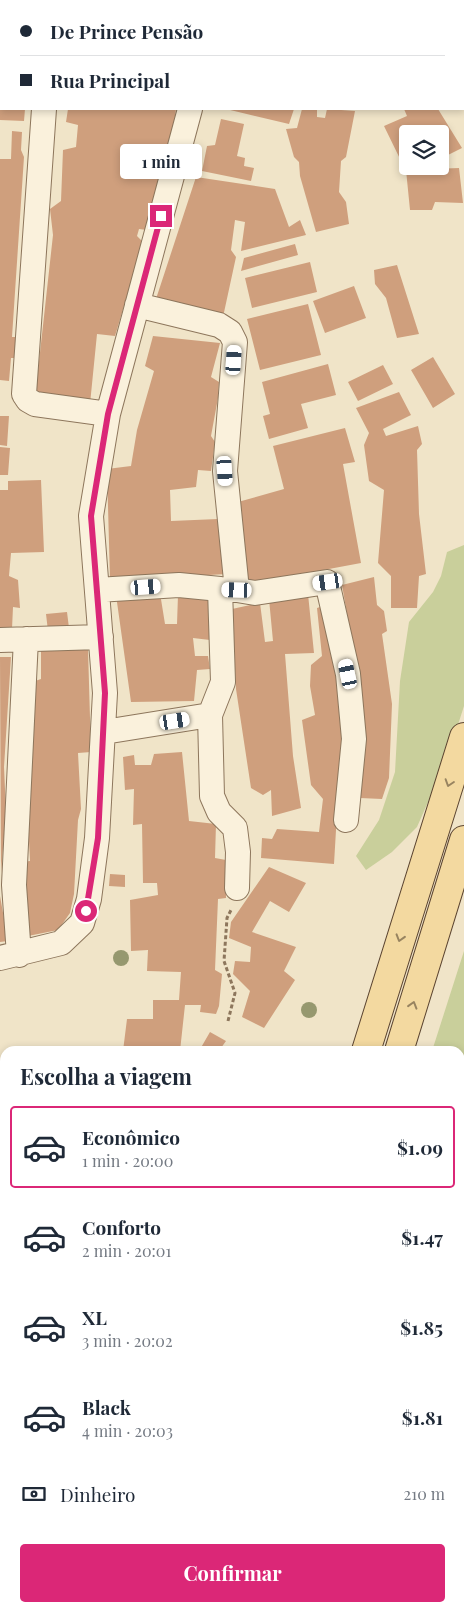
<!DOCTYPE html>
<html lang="pt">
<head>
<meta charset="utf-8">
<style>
  body { margin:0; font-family:"Playfair Display",serif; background:#f6f6f7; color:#1f2937; height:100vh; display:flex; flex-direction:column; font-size:19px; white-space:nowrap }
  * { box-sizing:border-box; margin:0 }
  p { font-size:16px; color:#747a83 }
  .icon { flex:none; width:28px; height:28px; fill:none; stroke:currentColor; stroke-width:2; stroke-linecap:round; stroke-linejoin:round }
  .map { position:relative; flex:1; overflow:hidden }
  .side { position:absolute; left:0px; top:1046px; width:465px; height:566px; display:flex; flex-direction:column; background:#fff; border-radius:15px 15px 0 0; box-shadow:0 2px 8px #0003 }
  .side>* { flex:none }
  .banner { position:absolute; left:0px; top:0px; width:465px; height:110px; box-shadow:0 2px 8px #0003; display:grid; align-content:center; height:110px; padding:0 20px; background:#fff }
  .controls { position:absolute; left:399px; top:125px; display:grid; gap:10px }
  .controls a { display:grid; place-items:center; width:50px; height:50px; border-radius:5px; background:#fff; box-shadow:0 2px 8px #0003; font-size:25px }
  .end { position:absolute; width:22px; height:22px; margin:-11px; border:6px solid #db2777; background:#fff; box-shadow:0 0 0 2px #fff }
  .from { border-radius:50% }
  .bubble { position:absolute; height:35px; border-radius:5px; background:#fff; box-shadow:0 2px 8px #0003; font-size:16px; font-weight:700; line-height:35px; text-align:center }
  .car { position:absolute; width:15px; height:30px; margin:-15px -8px; border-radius:6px; box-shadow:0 0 4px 1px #0007; background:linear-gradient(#fff 24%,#345 0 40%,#fff 0 76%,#345 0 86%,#fff 0) }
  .banner b { display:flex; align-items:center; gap:18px; height:48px; font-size:19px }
  .banner b+b { border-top:1px solid #e0e1e3 }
  .banner i { width:12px; height:12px; background:#1f2937 }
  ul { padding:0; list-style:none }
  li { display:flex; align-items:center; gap:15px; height:82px; margin:0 10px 8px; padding:0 10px; border:2px solid transparent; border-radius:5px }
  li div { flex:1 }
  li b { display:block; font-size:19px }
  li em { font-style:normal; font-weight:700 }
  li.active { border-color:#db2777 }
  li>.icon { width:45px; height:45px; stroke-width:1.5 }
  h2 { padding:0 20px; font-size:22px; line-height:60px }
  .pay { display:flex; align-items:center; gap:12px; height:55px; padding:0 20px; font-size:19px }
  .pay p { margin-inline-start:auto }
  .action { display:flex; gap:10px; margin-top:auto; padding:10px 20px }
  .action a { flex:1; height:58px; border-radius:5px; background:#db2777; color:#fff; font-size:20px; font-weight:700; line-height:58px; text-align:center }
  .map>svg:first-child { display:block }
  .green { fill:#c9cf9b }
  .building { fill:#cf9f7d }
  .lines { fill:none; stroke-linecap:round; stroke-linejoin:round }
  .minor-casing { stroke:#8d765c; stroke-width:26 }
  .major-casing { stroke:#5b4430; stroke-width:30 }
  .path { stroke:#8d765c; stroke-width:3; stroke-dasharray:4 2.5; stroke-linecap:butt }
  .minor { stroke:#faf1dc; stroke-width:24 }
  .major { stroke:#f3d9a0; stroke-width:28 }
  .tree { fill:#96986f }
  .oneway { stroke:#988460 }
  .route { stroke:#db2777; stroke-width:6 }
</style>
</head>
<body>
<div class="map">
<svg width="464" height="1612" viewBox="0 0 464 1612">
  <rect width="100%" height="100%" fill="#f0e4c8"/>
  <path class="green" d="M464,545V706L447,759L417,827L392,852L366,870L356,856L379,820L395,772L400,681L409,622L433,592L441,576L447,552Z
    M464,951V1123H460V1051H432Z
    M460,1491H464V1609L455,1608H460Z"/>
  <path class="building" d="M0,109H25L24,121L0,120Z
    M68,109H176L169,157L147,230L139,229L137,236L143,242L115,336L97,334L90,404L35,398L53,235L50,209L61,201L63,150L76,147L78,125L66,122Z
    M226,109H294L289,124Z
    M302,109H317V117L325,118L327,109L355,111L346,157L341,161L339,192L346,202L349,224L316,232L300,176L299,162L294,157L286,129L297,128Z
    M404,109H438L462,148L440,159V134H408V164L403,165L384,126L407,116Z
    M221,119L244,124L237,156L245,158L244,166L254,168L251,181L202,171L207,146L215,145Z
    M12,131L22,132L21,150L24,157L12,337H19L18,358H11L9,381L0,380V159H11Z
    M459,168L463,203L435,202L432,210H410L406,170Z
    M196,177L275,189L289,227L300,220L306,235L241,251L245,222L235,220L231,250L236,257L223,317L156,299Z
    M295,244L298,255L241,271L244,258Z
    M310,262L317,292L252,308L245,278Z
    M397,265L419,334L397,338L386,298L375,284L374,270Z
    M354,286L366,318L325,333L313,301Z
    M308,304L321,355L260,370L247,319Z
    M153,336L220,343L211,377L219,382L218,398L211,436L215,442L211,471L198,470L196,487L170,490L171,521L218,519L228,574L110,580L107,469L131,466L137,430L154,371L145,366Z
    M433,357L455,394L433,408L411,370Z
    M328,364L336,395L301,404L308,428L269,439L263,416L270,414L262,382Z
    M383,365L393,384L358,401L348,382Z
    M399,392L411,415L383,429L386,436L418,426L422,444L417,450L419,514L426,574L419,576L417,608H391V576L378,563L384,490L369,481L364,445L369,433L356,408Z
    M0,416H9L7,446L0,445Z
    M345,428L355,462L343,464L361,563L249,584L243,553L238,502L284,489L273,446Z
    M0,447L10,448L8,475H0Z
    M41,480L44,552L11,553L9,576L18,580L20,608L13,607L12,629H0V490H8V481Z
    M374,577L377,605L384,611L387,631L382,634L392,704L389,778L382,799L360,798L364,751L355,660L342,585Z
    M160,593L165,624H177L178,595H208L210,640L193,638L195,656H208L210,669L197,670L194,701L131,702L116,595Z
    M308,594L314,653L285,654L293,756L301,808L272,816L271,790L263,795L251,788L236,689L232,609L260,603L265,642L273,641L269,599Z
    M326,605L343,712L334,864L261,858L262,838L272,839L277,829L319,832L323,799L311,785L302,720L315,715L310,686L311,665L322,656L317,608Z
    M67,612L69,628L48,631L46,614Z
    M41,648L88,649L91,752L78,753L81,809L78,820L74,894L70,913L58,930L28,936L21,862L30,861L27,801L29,683L41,679Z
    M0,657H11L4,767L6,811L1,873Z
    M182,752L189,821L216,824L215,858L226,860V898L218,899L215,970L222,974L219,1006L216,1014L200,1012L201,1005H185L180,1051H123L127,1019H153V1000H179L181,972L147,971L148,950L131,951L130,900L158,895L157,883H143L142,824L133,825L134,789L125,790L123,757L134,755L135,765H151L154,754Z
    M269,867L306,883L289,912L270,901L252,932L296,947L284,971L295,980L264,1028L242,1017L250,991L233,974L235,961L250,962L251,947L229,938L231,922Z
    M110,874L125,875V887L109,886Z
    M0,896L8,941L0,942Z
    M210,1032L226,1041L221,1048L224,1051H199Z
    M5,1463V1488L0,1480V1466Z
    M89,1608H109L114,1612H93Z
    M248,1608H250L259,1612H246Z
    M375,1608H379L383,1612H370Z"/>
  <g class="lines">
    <g class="minor-casing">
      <path id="minor" d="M170,0V1
        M343,0V1
        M427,0V1
        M51,1L52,0
        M222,1L223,0
        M44,109L24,394L28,400L35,404L108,414
        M137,305L219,325L230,332L235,342L225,471L237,590L220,589L223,682L210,715
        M97,590L179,585L220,589
        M237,590L255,593L327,582L348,674L354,739L346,820
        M0,640L101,637
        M104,732L210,715L212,796L219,812L235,828L238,852L237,888
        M19,955L14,885L26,639
        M0,958L61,943L82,923L89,899L97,838L105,693L91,516L108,414L190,109
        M0,1112L5,1113
        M460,1120L464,1123
        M0,1590L5,1599"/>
    </g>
    <g class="major-casing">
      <path id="major" d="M366,1051L464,737
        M399,1051L464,840
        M0,1391L5,1390
        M0,1422L5,1420"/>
    </g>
    <path class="path" d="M228,1021L235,993L224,961L227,918L231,910"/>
    <use href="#minor" class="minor"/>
    <use href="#major" class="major"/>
  </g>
  <g class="tree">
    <circle cx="121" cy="958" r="8"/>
    <circle cx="309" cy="1010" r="8"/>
  </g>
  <defs><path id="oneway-chevron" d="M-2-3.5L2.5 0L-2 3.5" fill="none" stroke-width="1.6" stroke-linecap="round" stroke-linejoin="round" transform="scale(1.25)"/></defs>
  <g class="oneway">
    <use href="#oneway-chevron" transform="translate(449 783) rotate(108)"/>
    <use href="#oneway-chevron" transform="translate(400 938) rotate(107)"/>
    <use href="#oneway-chevron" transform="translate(413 1005) rotate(-73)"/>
  </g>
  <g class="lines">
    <path class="route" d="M86,911L98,838L105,693L91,516L108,414L161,216"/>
  </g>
</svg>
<div class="controls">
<a><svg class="icon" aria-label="layers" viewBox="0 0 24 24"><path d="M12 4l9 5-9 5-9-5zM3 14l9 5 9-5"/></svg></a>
</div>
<i class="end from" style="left:86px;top:911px"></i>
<i class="end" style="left:161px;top:216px"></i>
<div class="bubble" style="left:120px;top:144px;width:82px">1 min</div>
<i class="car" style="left:234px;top:360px;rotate:4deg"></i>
<i class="car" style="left:225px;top:471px;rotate:176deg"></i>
<i class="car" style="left:328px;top:582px;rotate:262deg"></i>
<i class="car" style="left:146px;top:587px;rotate:86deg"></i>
<i class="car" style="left:237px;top:590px;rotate:272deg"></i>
<i class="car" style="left:348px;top:674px;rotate:348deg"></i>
<i class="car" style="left:175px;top:721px;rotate:81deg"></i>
<div class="banner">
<b><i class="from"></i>De Prince Pensão</b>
<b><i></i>Rua Principal</b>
</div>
<section class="side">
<h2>Escolha a viagem</h2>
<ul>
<li class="active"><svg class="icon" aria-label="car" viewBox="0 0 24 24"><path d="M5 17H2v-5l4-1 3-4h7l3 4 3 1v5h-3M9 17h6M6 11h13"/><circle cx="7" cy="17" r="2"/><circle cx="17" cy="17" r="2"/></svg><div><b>Econômico</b><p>1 min · 20:00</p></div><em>$1.09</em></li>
<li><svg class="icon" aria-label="car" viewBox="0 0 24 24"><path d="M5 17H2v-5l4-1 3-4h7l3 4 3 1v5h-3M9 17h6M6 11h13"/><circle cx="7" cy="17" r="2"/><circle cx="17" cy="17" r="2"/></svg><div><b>Conforto</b><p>2 min · 20:01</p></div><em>$1.47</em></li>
<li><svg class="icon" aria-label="car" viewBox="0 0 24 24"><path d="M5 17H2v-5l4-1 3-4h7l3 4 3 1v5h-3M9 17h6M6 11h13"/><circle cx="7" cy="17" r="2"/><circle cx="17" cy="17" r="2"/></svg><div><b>XL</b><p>3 min · 20:02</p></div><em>$1.85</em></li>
<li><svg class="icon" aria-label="car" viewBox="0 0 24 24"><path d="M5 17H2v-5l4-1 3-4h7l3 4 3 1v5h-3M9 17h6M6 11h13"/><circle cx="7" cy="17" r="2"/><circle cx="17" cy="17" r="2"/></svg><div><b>Black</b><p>4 min · 20:03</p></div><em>$1.81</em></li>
</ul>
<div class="pay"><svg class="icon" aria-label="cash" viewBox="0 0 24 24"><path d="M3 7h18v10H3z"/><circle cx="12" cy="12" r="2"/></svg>Dinheiro<p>210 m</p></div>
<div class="action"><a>Confirmar</a></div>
</section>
</div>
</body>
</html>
